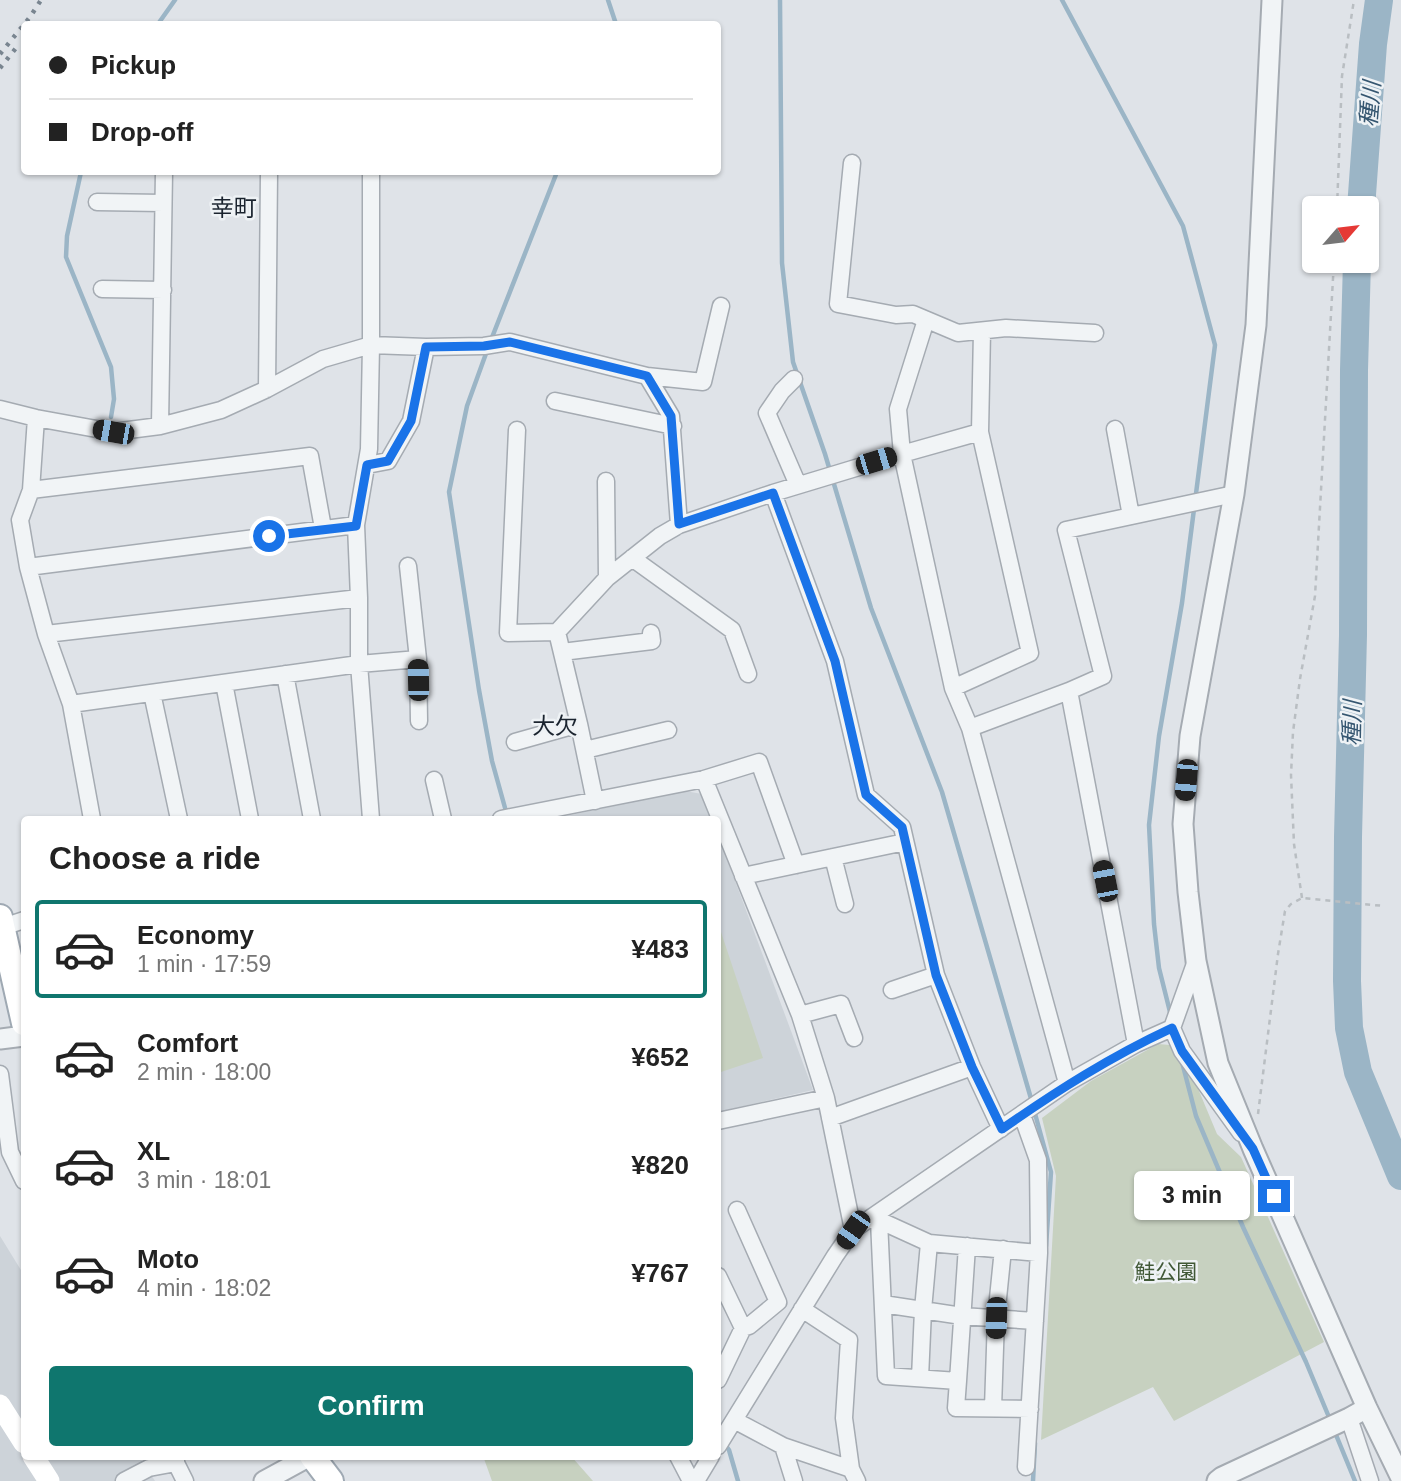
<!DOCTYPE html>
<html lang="en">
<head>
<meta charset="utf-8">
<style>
  body { margin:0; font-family:Arial,"Noto Sans JP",sans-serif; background:#f2f2f2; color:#222; height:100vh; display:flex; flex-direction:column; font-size:26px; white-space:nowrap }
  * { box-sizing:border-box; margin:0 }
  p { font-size:23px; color:#767676 }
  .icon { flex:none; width:38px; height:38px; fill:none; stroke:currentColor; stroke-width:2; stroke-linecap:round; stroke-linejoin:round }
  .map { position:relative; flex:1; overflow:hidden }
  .side { position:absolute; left:21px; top:816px; width:700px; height:644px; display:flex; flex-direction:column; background:#fff; border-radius:7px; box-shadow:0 2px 5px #0004 }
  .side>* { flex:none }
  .banner { position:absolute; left:21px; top:21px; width:700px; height:154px; border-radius:7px; box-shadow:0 2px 5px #0004; display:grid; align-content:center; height:154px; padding:0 28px; background:#fff }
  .needle { width:46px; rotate:62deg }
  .buttons { position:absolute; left:1302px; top:196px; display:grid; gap:14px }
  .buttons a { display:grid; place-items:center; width:77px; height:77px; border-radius:7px; background:#fff; box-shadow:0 2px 5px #0004; font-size:35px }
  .end { position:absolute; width:32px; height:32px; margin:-16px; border:9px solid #1a73e8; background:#fff; box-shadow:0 0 0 4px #fff }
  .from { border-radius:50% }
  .bubble { position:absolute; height:49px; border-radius:7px; background:#fff; box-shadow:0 2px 5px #0004; font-size:23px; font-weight:700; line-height:49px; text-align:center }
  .car { position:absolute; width:21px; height:42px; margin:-21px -10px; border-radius:9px; box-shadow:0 0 5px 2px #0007; background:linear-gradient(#222 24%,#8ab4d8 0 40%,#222 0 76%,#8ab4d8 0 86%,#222 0) }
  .banner b { display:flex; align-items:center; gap:24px; height:66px; font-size:26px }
  .banner b+b { border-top:2px solid #e0e0e0 }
  .banner i { width:18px; height:18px; background:#222 }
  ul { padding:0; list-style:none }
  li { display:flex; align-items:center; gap:21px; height:98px; margin:0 14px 10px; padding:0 14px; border:4px solid transparent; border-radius:7px }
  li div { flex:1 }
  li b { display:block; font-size:26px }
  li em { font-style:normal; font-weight:700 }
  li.selected { border-color:#0f766e }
  li>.icon { width:63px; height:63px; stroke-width:1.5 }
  h2 { padding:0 28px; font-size:32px; line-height:84px }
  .action { display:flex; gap:14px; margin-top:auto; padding:14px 28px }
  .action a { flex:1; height:80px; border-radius:7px; background:#0f766e; color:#fff; font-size:28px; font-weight:700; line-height:80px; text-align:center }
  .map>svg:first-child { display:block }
  .built { fill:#cdd3d9 }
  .green { fill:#c7d1c0 }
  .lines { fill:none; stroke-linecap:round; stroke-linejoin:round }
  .stream { stroke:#9bb5c6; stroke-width:4.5 }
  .river { stroke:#9bb5c6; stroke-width:28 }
  .minor-casing { stroke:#a5abb2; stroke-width:19 }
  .tertiary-casing { stroke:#a5abb2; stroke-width:23 }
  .primary-casing { stroke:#9fa9b3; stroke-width:28 }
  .path { stroke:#b9bec2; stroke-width:2.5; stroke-dasharray:5 5; stroke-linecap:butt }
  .minor { stroke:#f1f4f6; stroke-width:16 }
  .tertiary { stroke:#f1f4f6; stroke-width:19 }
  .secondary { stroke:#fff; stroke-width:21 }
  .primary { stroke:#fff; stroke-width:24 }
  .rail { stroke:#798590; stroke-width:4.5; stroke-dasharray:3.5 7; stroke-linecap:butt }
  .route { stroke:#1a73e8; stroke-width:9 }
  .labels { text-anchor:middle; stroke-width:5; stroke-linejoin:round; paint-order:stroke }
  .park-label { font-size:21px; fill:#415937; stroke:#eef2f5 }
  .water-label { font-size:23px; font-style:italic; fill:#355670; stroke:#eef2f5 }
  .neighbourhood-label { font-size:23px; fill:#1b242f; stroke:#eef2f5 }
</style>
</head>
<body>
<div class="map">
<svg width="1401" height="1481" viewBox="0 0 1401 1481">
  <rect width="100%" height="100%" fill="#dfe3e8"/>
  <path class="built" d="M685,791L702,794L711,819H552Z
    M718,835L813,1090L718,1112Z
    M0,1236L24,1275V1456H139L155,1481H0Z"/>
  <path class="green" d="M718,923L763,1058L718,1073Z
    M1158,1044L1170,1045L1189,1067L1217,1134L1241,1157L1324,1342L1174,1421L1153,1387L1041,1440L1056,1176L1042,1118L1091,1081Z
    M483,1456H571L593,1481H492Z"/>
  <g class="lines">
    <path class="stream" d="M608,0L616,24
      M780,0L782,263L793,362L825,454L871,608L942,792L1032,1102
      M1062,0L1183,226L1215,345L1182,603L1159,736L1149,825L1154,924L1159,968L1171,1016
      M158,24L175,0
      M81,172L67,236L66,257L111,367L114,399L111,417
      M491,340L557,172
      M488,348L467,406L449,492L479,690L492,761L507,815
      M1182,1062L1196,1116L1243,1227L1306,1362L1331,1422
      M1034,1110L1051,1172L1046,1246
      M1334,1430L1355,1481
      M724,1443L729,1450L738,1481
      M1033,1481L1035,1443"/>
    <path class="river" d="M1361,208L1373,44L1379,0
      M1357,261L1354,370L1353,635L1348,837L1347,981L1349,1028L1358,1072L1401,1176"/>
    <g class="minor-casing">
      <path id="minor" d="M852,163L838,304L896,315L913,314L958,333L1006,328L1095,333
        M371,172V345L369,449L356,525L359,598V664L371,819
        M97,202L163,203
        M102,289L163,290
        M926,320L898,409L902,454L953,688L970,728L1067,1083
        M426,347L484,346L510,342L647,376
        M794,379L782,391L767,413L798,485
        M267,389L269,172
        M555,401L673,426
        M0,409L36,418L113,432L160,426L221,410L267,389L323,359L371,345L426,347L411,421L388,461L367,465
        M36,418L31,490L20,520L28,567L46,634L71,704L92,819
        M160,426L164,172
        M1115,429L1131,516
        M517,430L508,633L557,632
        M606,481L607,578
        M31,490L310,456L323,528
        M773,493L835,661L866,795L902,827L936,975L972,1067L1001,1129
        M679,525L671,416L647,376L703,382L721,306
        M632,558L732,630L748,674
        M28,567L356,525
        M46,634L359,598
        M562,652L652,641L651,633
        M418,659L419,721
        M285,674L312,819
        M224,683L250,819
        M953,688L1030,653L980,432L982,331
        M152,693L179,819
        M71,704L359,664L418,659L408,566
        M970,728L1069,691
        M515,742L579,724
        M585,750L668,730
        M704,779L759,762L796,865
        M434,780L443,819
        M595,801L579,724L557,632L607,578L660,536L679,525L773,493L902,454L980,432
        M501,819L704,779L800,1015L826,1098L853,1230
        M833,857L845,904
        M743,876L905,842
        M0,928L24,920
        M1196,961L1172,1028L1182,1051L1241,1133
        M892,990L936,975
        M800,1015L841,1004L854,1038
        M1136,1044L1069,691L1103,676L1066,530L1234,494
        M0,1074L10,1152L24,1181
        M1022,1115L1038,1160L1039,1253L1026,1467
        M830,1118L972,1067
        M718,1121L826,1098
        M737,1210L778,1302L749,1326L743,1328
        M872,1217L929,1243L1039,1253
        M879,1220L886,1376L958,1381L967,1246
        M718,1276L743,1328L718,1380
        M883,1304L962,1316L1035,1321
        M802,1309L849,1340L844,1418L851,1469
        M920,1378L923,1310L929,1243
        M958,1381L956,1408L1030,1409
        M993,1408L996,1318L1003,1249
        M1349,1418L1370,1481
        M734,1420L783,1446L851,1469L857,1481
        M718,1446L835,1256L853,1230L1067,1083L1136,1044L1172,1028
        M783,1446L794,1481
        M176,1456V1463L185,1481
        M678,1456L691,1481
        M124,1481L149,1468L176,1463
        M696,1481L711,1456"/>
    </g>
    <g class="tertiary-casing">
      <path id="tertiary" d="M1272,0L1256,325L1234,494L1190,736L1183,824L1188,892L1196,961L1218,1063L1253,1149L1367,1408L1401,1478
        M0,1039L24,1036
        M264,1481L310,1456
        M1217,1481L1222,1477L1349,1418L1367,1408"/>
    </g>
    <g class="primary-casing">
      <path id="primary" d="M0,917L24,1023
        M312,1456L331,1481"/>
    </g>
    <path class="path" d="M1337,208L1342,76L1354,0
      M1302,898L1294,844L1291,775L1293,732L1300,679L1315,596L1334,261
      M1258,1114L1278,954L1285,911L1291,904L1302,898L1384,906"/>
    <use href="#minor" class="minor"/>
    <use href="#tertiary" class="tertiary"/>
    <path class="secondary" d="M0,1405L24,1443
      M33,1456L49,1481"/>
    <use href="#primary" class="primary"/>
    <path class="rail" d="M0,54L30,17L41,0
      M0,68L16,48"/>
  </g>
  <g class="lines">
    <path class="route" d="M269,536L356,526L367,465L388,461L411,421L426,347L484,346L510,342L647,376L671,416L679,524L773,493L835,661L866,795L902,827L936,975L972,1067L1002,1129C1058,1090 1110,1057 1172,1028L1182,1051L1253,1149L1274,1196"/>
  </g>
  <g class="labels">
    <g class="park-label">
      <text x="1166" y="1279">鮭公園</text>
    </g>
    <g class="water-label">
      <text transform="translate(1370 104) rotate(-85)" y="8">種川</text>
      <text transform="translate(1352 723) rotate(-89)" y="8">種川</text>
    </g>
    <g class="neighbourhood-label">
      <text x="234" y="216">幸町</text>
      <text x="555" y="734">大欠</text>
    </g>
  </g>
</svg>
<div class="buttons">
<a><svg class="needle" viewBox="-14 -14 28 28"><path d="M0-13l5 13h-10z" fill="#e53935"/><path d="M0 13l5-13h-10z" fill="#767676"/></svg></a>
</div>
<i class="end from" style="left:269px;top:536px"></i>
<i class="end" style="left:1274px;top:1196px"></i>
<div class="bubble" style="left:1134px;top:1171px;width:116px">3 min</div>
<i class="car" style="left:113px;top:432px;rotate:280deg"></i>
<i class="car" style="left:876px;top:461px;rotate:73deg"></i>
<i class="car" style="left:418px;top:680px;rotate:359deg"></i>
<i class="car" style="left:1186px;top:780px;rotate:185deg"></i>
<i class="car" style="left:1105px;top:881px;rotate:349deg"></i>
<i class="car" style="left:853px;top:1230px;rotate:215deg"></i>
<i class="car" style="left:996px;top:1318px;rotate:182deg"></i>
<div class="banner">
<b><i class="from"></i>Pickup</b>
<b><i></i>Drop-off</b>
</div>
<section class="side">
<h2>Choose a ride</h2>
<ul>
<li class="selected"><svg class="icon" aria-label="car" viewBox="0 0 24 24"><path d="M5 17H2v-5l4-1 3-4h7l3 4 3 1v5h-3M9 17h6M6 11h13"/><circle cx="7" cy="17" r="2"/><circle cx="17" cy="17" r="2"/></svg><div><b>Economy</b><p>1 min · 17:59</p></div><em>¥483</em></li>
<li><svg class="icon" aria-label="car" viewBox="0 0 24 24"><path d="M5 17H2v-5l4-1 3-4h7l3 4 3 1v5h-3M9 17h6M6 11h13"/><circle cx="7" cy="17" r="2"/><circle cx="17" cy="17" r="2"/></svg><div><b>Comfort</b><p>2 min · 18:00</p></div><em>¥652</em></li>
<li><svg class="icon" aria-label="car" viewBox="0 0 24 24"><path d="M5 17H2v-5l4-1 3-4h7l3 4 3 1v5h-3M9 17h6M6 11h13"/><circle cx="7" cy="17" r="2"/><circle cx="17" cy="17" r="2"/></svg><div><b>XL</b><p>3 min · 18:01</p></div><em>¥820</em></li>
<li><svg class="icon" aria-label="car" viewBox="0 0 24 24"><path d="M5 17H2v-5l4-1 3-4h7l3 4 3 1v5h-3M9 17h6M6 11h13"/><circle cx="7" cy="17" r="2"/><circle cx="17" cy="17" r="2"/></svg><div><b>Moto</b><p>4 min · 18:02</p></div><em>¥767</em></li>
</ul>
<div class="action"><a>Confirm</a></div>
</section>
</div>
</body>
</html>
